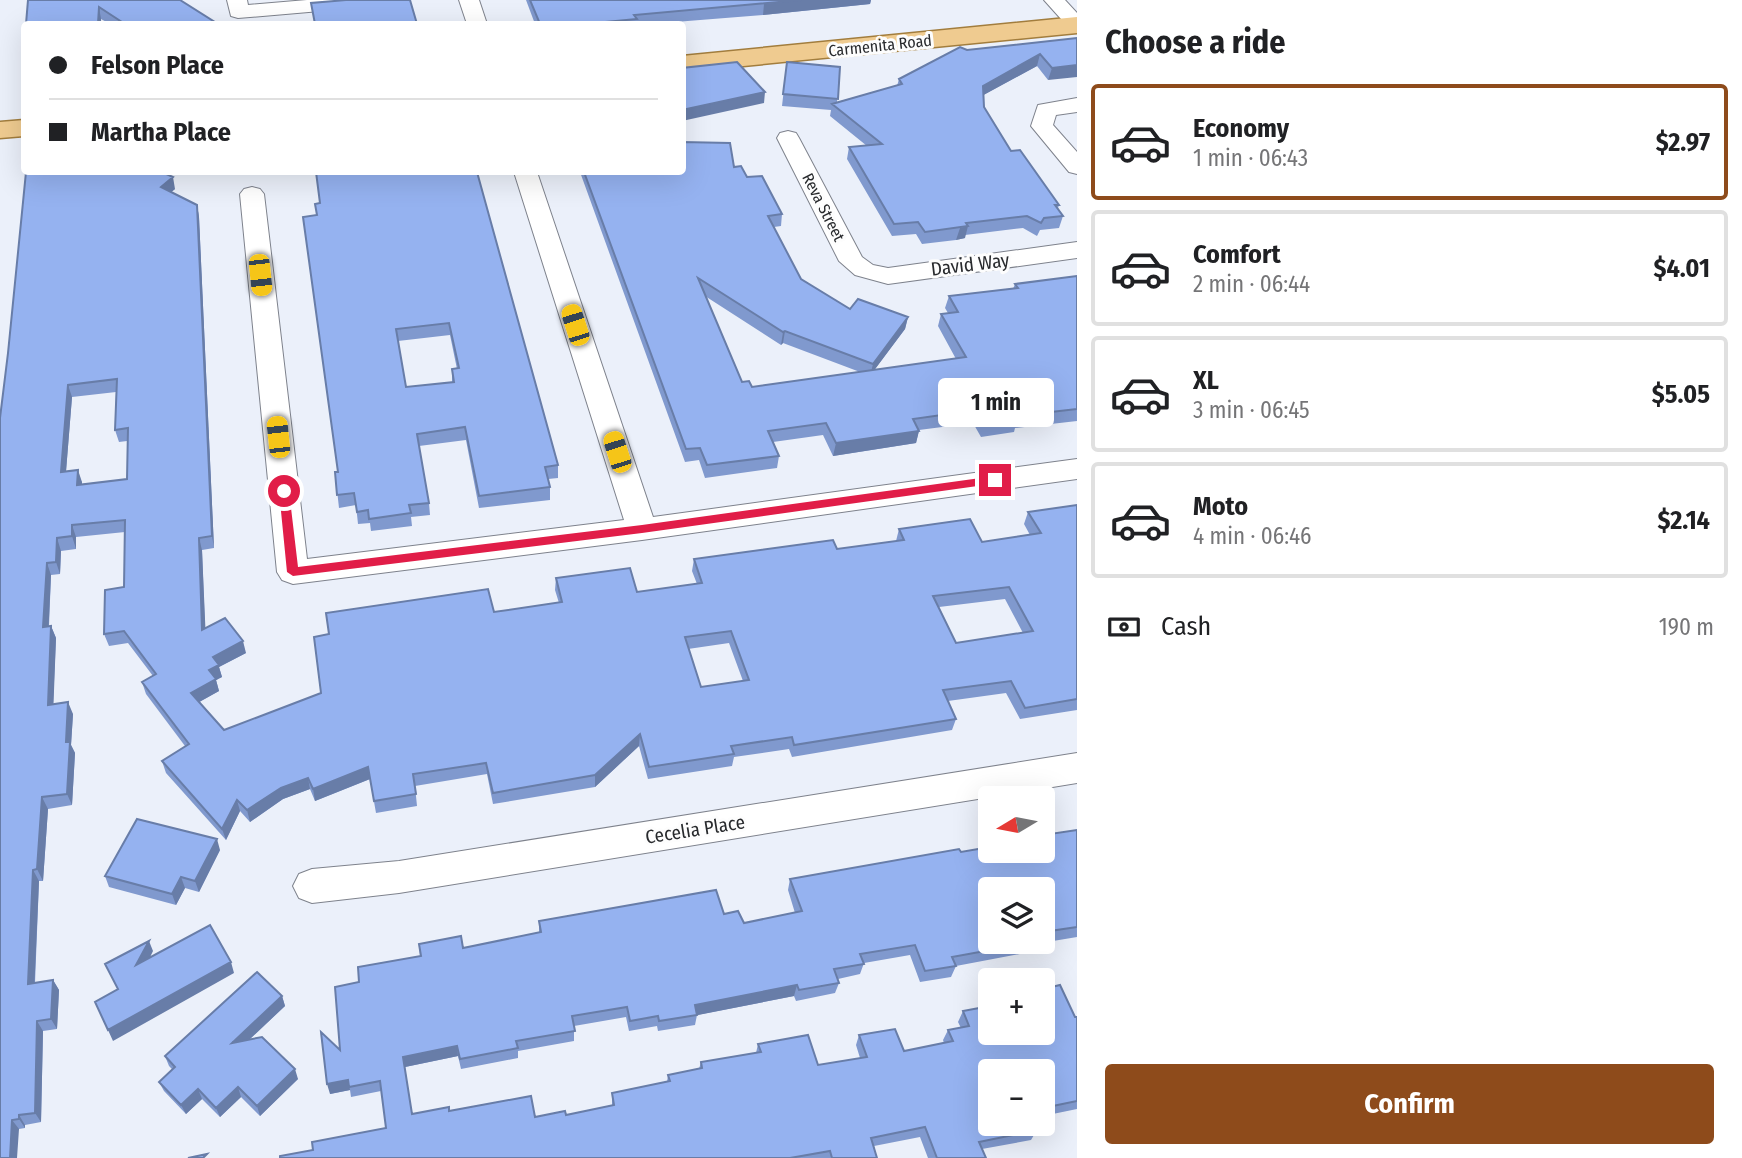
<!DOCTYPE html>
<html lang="en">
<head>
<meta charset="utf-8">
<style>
  body { margin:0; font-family:"Fira Sans Condensed",sans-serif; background:#f2f2f2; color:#202124; height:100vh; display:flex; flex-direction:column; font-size:26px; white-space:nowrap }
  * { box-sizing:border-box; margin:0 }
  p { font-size:23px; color:#757577 }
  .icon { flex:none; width:38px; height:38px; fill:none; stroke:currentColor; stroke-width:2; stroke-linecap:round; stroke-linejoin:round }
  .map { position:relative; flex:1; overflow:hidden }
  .panel { display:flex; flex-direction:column; background:#fff; width:665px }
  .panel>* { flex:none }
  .top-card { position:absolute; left:21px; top:21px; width:665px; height:154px; border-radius:7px; box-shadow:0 7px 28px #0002; display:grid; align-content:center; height:154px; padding:0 28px; background:#fff }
  .needle { width:46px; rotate:260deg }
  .buttons { position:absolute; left:978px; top:786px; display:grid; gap:14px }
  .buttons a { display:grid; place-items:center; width:77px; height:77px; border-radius:7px; background:#fff; box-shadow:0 7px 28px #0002; font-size:35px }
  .end { position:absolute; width:32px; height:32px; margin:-16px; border:9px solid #e11d48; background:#fff; box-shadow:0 0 0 4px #fff }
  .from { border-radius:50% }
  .bubble { position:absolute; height:49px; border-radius:7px; background:#fff; box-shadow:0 7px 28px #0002; font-size:23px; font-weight:700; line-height:49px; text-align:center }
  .car { position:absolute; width:21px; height:42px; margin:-21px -10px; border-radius:9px; box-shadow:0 0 5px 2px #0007; background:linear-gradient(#f5c518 24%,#345 0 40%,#f5c518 0 76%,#345 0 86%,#f5c518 0) }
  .top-card b { display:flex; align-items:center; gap:24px; height:66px; font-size:26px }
  .top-card b+b { border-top:2px solid #e0e0e0 }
  .top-card i { width:18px; height:18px; background:#202124 }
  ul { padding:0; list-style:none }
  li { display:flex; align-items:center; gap:21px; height:116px; margin:0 14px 10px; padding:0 14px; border:4px solid #e0e0e0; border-radius:7px }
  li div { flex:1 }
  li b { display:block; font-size:26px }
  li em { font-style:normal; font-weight:700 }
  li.active { border-color:#8e4b1b }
  li>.icon { width:63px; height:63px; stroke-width:1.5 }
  h2 { padding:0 28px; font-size:32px; line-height:84px }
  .pay { display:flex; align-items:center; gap:18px; height:77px; padding:0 28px; font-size:26px }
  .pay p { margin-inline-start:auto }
  .button { display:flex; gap:14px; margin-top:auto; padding:14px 28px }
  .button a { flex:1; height:80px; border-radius:7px; background:#8e4b1b; color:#fff; font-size:28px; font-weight:700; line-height:80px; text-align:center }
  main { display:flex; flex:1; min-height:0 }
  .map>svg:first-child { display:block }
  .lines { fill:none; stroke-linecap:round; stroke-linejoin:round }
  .minor-casing { stroke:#7e828c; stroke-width:2 }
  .major-casing { stroke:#a27d3d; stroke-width:3 }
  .minor { fill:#fff; fill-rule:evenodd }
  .major { fill:#efcb90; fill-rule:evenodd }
  .wall { fill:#8099ce; fill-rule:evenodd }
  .shaded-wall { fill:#687da8 }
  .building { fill:#95b2f0; stroke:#687da8; stroke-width:2; fill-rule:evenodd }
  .route { fill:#e11d48 }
  .labels { text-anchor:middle; stroke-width:6; stroke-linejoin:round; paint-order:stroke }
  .far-street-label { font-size:16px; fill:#282a2d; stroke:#fdfdfd }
  .street-label { font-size:19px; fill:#282a2d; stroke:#fdfdfd }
</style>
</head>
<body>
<main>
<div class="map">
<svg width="1077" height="1158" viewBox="0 0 1077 1158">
  <rect width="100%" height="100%" fill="#ebf0fa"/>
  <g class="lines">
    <g class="minor-casing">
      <path id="minor" d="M227,0H247L248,5L307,0H388L385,4L378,6L238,18L231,16Z
        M459,0H479L487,24H467Z
        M1044,0H1065L1077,13V31L1070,29Z
        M1077,98V112L1056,115L1053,125L1077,152V174L1069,172L1031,126L1038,105Z
        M788,131L796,133L799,138L862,257L873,265L888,268L1077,242V258L888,284L855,275L839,261L777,138L780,133Z
        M514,172H537L653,517L1077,459V479L642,540L293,584L282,580L277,572L240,194L244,189L252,187L260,189L264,194L307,559L624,520Z
        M1077,753V783L399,893L312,903L299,898L293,886L299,874L312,869L399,861Z"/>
    </g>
    <g class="major-casing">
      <path id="major" d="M1077,17V33L682,72V56Z
        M24,120V136L0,138V122Z"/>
    </g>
    <use href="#minor" class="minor"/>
    <use href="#major" class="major"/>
  </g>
  <path class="wall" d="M28,0H180L215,22L227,24H110L101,19Z
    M526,0H871L870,4L763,15L650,24H535Z
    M1077,38L1048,80L1037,66L983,95L984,107L1011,151L1059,205L1058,208L1063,216L1059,228L1040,230L1037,236L1023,228L965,235V238L956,240L922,244L916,234L892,236L847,159L849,147L867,146L830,116L831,110L782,106L787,62L840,67L837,102L897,86L899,79L967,50Z
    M734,167L747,177L782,214L781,226L774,227L801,279L850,309L908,317L905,329L874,370L956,359L938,326L941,314L948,313L945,308L949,296L1013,289L1015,284L1077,276V421L1015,428L1014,432L981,437L973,423L919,430L916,443L833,456L823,435L773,442L779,456L777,468L705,478L699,460L685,462L580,172H682ZM705,296L781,345L783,343L860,372L752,387L742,382Z
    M26,172L175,189L171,192L197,205L199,217L214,548L202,550L205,628L246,653L219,667L222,677L216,680L219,691L199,702L224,730L321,693L494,612L559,603L555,590L556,578L637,592L697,584L692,571L694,559L837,549L896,541L899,529L982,542L1030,535L1024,524L1028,512L1077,505V710L1020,719L1006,693L948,701L956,719L952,730L792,757L789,749L734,757L732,766L648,779L639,746L595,787L493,804L487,774L415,786L417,806L376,813L370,779L315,801L310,789L283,799L250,822L240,811L226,840L166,773L162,761L185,746L146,694L142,682L153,676L128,643L109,646L104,634L124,587L125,532L76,537V549L61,551L60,574L51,575L49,626H51L56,638L53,704L73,714L71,745L75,753L72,805L48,809L43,881H39L35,983L53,980L59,990L57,1029L43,1031L41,1122L25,1125V1128L19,1129L0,1158L8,353ZM116,392L115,430L119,442L127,441V479L82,484V482L66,471L72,397ZM1005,599L1023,633L956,643L939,607ZM729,643L743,681L701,687L688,649Z
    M477,172L558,465V478L548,479L550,487V500L479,508L466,440L419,446L429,503L430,515L411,517L412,526L371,531L370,523L358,524L356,505L339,508L335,472H338L316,215L320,203ZM450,335L457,369H452V382L406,387L398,341Z
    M1077,830V937L1035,944L1030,952L956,966L951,977L920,982L910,955L864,963L860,974L838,979L839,983L835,993L796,1001L794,996L697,1015L695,1025L658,1031L657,1026L629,1031L626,1017L574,1026V1041L518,1051V1058L461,1069L458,1056L405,1067L412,1114L449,1111L535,1117L566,1115L612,1106V1093L667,1082L668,1075L699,1069L701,1062L756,1053L758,1044L818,1065L860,1058L856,1045L859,1035L904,1051L944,1043L943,1040L948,1030L961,1028L958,1022L963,1011L1077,1017V1109L1043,1116V1071H990L1037,1130L1031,1140L982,1149L986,1158H928L920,1137L874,1146L877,1158H280L313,1150L386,1128L381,1091L351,1097L350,1090L330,1094L340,1050L359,982L420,956L419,944L463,948L539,933V921L724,914L744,923L795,913L788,890L790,879L961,852L990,850ZM1043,889V942H990Z
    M220,850L199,892L185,888L176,905L109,887L105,876Z
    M282,996L285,1006L250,1039L298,1079L260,1116L241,1097L220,1117L202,1099L186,1114L164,1091L159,1082L172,1069L169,1066L165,1056Z"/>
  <path class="shaded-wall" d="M801,0H871L870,4L763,15L764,4Z
    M99,7L101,19V24H98Z
    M1040,54L1037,66L980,97L983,86Z
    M1077,65V77L1048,80L1052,68Z
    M765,92L764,103L682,121V110Z
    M173,177L175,189L163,199L161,187Z
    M197,205L199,217L214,548L212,536Z
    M968,226L965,238L956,240L960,228Z
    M908,317L905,329L870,376L873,364Z
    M785,331L783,343L781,345L783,332Z
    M68,385L72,397L65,484L61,472Z
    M919,431L916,443L833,456L836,443Z
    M78,470L82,482V497L77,485Z
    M72,525L76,537V549L72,536Z
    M57,538L61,551L60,574L56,562Z
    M199,538L202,550L206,642L202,630Z
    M47,563L51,575L48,639L43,627Z
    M51,626L56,638L53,717L48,705Z
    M243,641L246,653L219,667L222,677L216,680L219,691L194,705L191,693L209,670L213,657Z
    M68,702L73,714L71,745L75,753L72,805L67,794L66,742Z
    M640,734L639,746L595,787V775Z
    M368,767L370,779L315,801L313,789Z
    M308,778L310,789L283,799L250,822L247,810L281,788Z
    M42,797L48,809L43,881L37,869Z
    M237,800L240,811L226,840L222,829Z
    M217,839L220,850L199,892L195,881Z
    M33,870L39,881L34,994L28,984Z
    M181,877L185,888L176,905L172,894Z
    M149,941L153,951L141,976L136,965Z
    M231,962L234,973L113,1041L108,1030Z
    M53,980L59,990L57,1029L51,1019Z
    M797,985L794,996L693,1016L695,1005Z
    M282,996L285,1006L235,1053L232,1043Z
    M37,1021L43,1031L41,1122L35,1113Z
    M457,1046L458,1056L405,1067L403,1057Z
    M295,1069L298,1079L260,1116L257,1106Z
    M348,1080L350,1090L330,1094L327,1084Z
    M238,1087L241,1097L220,1117L216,1108Z
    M198,1089L202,1099L186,1114L181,1105Z
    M19,1115L25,1125V1128L19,1119Z
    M12,1120L19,1129L17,1158H10Z"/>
  <path class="building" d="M28,0H180L215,22L227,24H125L99,7L98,24H26Z
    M346,0H410L417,24H315L311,3Z
    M530,0H801L634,15L637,19L584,24H540Z
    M246,22L259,24H244Z
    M1077,38V65L1052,68L1040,54L983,86L984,107L1011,151L1020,150L1059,205H1055L1063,216L1044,218L1041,223L1027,216L966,223L968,226L925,232L918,222L894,224L849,147L882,144L832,104L902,84L899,79L960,47L967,50Z
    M737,62L765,92L682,110V68Z
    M787,62L840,67L838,99L783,94Z
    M682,142L730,143L734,167L741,166L747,177L762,176L782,214L768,216L801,279L850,309L858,299L908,317L873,364L785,331L783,332L698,278L742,382L749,381L752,387L966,357L941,314L958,312L949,296L1018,288L1015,284L1077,276V409L1016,416L1018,420L985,424L977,410L913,419L919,431L836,443L826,423L768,431L779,456L707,465L700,448L686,449L584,172H682Z
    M26,172H162L173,177L161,187L197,205L212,536L199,538L202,630L225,618L243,641L213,657L219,665L209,670L216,679L191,693L224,730L321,693L314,637L329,634L326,613L488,589L494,612L562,602L556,578L630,568L637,592L702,583L694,559L833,540L837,549L904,540L899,529L970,519L982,542L1041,533L1028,512L1077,505V699L1025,708L1011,681L943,690L956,719L794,745L792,737L731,746L734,754L649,767L640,734L595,775L493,793L486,763L413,774L416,794L374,801L368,767L313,789L308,778L281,788L247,810L237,800L222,829L162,761L189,744L142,682L156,674L124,631L104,634L105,590L124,587L125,520L72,525V536L57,538L56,562L47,563L43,627L51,626L48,705L68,702L66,742H70L67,794L42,797L37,869L33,870L28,984L53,980L51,1019L37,1021L35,1113L19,1115V1119L12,1120L10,1158H0V418L8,353ZM117,379L115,430L128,428L127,479L77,485L78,470L61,472L68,385ZM1009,587L1033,631L956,643L933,596ZM731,631L749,680L701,687L685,637Z
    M316,172H477L558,465L545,467L550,487L479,496L465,427L417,434L429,503L409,505L411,513L369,519L368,510L357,512L354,493L337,495L335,472H338L303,217L317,215L315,204L320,203ZM449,323L459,368L452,369L454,382L406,387L396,329Z
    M137,819L217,839L195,881L181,877L172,894L105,876Z
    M1077,830V927L1043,932V889H990V942H1035L952,957L956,966L925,971L915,945L860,954L864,964L834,969L839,983L799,990L797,985L695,1005L697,1015L659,1021L658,1016L630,1021L627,1007L572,1016L575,1031L516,1041L518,1048L460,1059L457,1046L403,1057L412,1114L449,1107V1111L531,1096L535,1117L565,1111L566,1115L614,1105L612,1093L670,1081L668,1075L702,1068L701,1062L761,1052L758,1044L808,1035L818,1065L867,1057L859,1035L895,1029L904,1051L953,1041L948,1030L969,1026L963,1011L990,1006V1032H1043V989L1060,985L1075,1017H1077V1101L1043,1108V1071H990V1124H1034L1037,1130L979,1142L986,1158H937L925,1127L871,1138L877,1158H832L830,1151L790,1158H280V1156L313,1150L312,1142L386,1128L380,1081L349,1087L348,1080L327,1084L321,1032L340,1050L335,987L359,982L358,967L421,956L419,944L461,936L463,948L541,932L539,921L716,890L724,914L738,911L744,923L802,911L790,879L959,849L961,852L990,847V850H1043V835Z
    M210,925L231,962L108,1030L95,1002L118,989L105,964L149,941L136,965Z
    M257,972L282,996L232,1043L262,1037L295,1069L257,1106L238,1087L216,1108L198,1089L181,1105L159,1082L175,1067L165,1056Z
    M207,1154L203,1158H188Z"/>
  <path class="route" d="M995,476L1001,480L999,483L642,533L293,576L287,572L279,491L284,487L289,491L298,567L642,525Z"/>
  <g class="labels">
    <g class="far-street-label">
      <text transform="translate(880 45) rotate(-6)" y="6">Carmenita Road</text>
      <text transform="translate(824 207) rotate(63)" y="6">Reva Street</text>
    </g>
    <g class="street-label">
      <text transform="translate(970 264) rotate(-7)" y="7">David Way</text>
      <text transform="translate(695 829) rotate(-9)" y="7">Cecelia Place</text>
    </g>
  </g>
</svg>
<div class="buttons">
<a><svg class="needle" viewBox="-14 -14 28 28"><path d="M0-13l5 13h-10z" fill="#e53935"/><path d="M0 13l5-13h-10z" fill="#757577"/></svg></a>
<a><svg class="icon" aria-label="layers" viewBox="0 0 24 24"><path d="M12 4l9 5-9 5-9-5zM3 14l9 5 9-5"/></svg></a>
<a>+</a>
<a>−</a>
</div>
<i class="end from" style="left:284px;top:491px"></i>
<i class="end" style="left:995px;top:480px"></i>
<div class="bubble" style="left:938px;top:378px;width:116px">1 min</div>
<i class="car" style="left:260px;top:275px;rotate:174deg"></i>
<i class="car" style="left:575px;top:325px;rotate:342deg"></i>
<i class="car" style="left:278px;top:437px;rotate:354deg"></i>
<i class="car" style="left:617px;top:452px;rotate:342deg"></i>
<div class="top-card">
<b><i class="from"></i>Felson Place</b>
<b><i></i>Martha Place</b>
</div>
</div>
<section class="panel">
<h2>Choose a ride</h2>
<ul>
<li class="active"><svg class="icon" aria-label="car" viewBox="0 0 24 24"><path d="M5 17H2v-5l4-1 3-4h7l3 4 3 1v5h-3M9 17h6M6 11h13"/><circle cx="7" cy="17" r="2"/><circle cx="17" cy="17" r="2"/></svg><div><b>Economy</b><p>1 min · 06:43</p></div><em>$2.97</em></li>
<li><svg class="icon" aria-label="car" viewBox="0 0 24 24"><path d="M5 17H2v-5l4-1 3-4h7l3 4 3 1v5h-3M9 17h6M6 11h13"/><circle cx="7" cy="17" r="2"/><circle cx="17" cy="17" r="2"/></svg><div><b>Comfort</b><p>2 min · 06:44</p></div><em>$4.01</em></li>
<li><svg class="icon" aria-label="car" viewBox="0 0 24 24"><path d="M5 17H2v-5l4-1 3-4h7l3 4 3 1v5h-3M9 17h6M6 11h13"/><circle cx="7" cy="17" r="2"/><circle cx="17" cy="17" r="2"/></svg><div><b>XL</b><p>3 min · 06:45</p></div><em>$5.05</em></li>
<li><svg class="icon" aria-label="car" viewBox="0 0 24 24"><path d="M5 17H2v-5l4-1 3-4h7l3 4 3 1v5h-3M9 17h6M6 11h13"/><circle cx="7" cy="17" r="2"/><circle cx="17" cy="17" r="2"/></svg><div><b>Moto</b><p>4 min · 06:46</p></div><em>$2.14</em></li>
</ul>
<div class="pay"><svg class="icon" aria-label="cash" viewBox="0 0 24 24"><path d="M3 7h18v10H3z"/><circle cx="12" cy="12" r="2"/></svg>Cash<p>190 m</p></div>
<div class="button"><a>Confirm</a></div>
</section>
</main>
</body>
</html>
